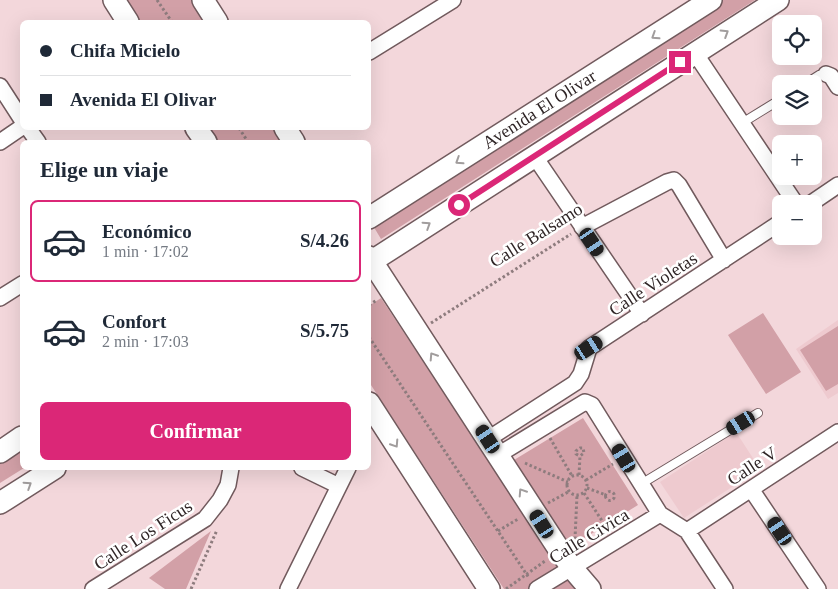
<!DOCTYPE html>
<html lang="es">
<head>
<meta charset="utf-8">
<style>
  body { margin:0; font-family:Georgia,serif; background:#f6f6f7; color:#1f2937; height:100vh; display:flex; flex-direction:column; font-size:19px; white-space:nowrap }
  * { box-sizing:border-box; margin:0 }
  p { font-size:16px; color:#747a83 }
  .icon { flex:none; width:28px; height:28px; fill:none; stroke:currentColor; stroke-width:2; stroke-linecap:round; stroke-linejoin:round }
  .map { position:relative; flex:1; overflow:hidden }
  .drawer { position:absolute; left:20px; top:140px; width:351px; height:330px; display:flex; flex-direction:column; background:#fff; border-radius:8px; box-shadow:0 5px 20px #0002 }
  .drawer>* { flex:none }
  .top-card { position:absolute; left:20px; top:20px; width:351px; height:110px; border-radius:8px; box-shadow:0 5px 20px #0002; display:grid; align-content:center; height:110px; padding:0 20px; background:#fff }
  .tools { position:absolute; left:772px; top:15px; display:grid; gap:10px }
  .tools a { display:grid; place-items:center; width:50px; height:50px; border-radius:8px; background:#fff; box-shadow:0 5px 20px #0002; font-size:25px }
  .end { position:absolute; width:22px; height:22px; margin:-11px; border:6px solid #db2777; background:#fff; box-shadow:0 0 0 2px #fff }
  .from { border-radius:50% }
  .car { position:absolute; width:15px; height:30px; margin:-15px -8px; border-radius:6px; box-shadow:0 0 4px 1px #0007; background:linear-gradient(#222 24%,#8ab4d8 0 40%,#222 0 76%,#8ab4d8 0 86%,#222 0) }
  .top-card b { display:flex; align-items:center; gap:18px; height:48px; font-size:19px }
  .top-card b+b { border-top:1px solid #e0e1e3 }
  .top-card i { width:12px; height:12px; background:#1f2937 }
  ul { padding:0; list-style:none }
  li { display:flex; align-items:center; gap:15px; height:82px; margin:0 10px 8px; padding:0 10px; border:2px solid transparent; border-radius:8px }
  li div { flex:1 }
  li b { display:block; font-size:19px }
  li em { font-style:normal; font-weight:700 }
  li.active { border-color:#db2777 }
  li>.icon { width:45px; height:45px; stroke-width:1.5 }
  h2 { padding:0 20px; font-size:22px; line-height:60px }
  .cta { display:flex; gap:10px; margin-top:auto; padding:10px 20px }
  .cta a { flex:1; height:58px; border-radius:8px; background:#db2777; color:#fff; font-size:20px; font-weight:700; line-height:58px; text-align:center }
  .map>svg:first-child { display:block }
  .built { fill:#eecacf }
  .green { fill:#d2a0a7 }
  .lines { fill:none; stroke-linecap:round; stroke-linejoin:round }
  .lane-casing { stroke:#715a5d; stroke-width:10 }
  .street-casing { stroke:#715a5d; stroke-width:18 }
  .secondary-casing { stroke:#715a5d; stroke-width:24 }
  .path { stroke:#8e7c7e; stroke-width:3; stroke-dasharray:2.5 2.5; stroke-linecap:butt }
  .lane { stroke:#fff; stroke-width:8 }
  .street { stroke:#fff; stroke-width:15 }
  .secondary { stroke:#fff; stroke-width:21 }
  .oneway { stroke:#a19d9d }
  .route { stroke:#db2777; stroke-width:6 }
  .labels { text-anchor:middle; stroke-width:5; stroke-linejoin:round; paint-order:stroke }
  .street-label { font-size:18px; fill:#2f2526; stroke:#fff }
</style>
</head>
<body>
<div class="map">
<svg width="838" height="589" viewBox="0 0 838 589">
  <rect width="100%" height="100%" fill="#f3d7db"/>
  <path class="built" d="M838,320V393L828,399L796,349Z
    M736,432L760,469L684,518L660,482Z"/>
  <path class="green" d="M120,0H191L206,22H135Z
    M717,0H755L381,239L372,224Z
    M203,128H275L285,142H213Z
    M381,298L553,558L582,589H504L369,382V306Z
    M763,313L801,372L766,394L728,335Z
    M838,326V384L826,391L800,350Z
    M583,418L638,505L570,547L514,460Z
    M22,447V468H24L0,483V462Z
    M211,531L186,589H165L149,578Z"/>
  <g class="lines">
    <g class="lane-casing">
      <path id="lane" d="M805,84L819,75L826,74
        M742,123L781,99
        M641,484L758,413"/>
    </g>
    <g class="street-casing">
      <path id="street" d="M369,52L453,0
        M695,53L796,204
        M826,74L831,76L838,87
        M0,86L22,120
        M28,128L38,142
        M0,142L22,127
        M535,157L642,314
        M810,204L838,185
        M582,227L667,182L674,180L679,185L724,260
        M0,298L22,284
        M488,439L575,383L581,374L589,348L781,222
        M498,455L585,402L592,405L660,514L687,531L725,589
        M302,468L339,486
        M751,489L818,589
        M687,531L838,432
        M93,589L205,519L220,500L228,485L231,468
        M288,589L348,468
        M537,589L660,514"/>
    </g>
    <g class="secondary-casing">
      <g id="secondary">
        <path d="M114,0L128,22"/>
        <path d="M203,0L217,22"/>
        <path d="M196,128L206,142"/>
        <path d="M285,128L294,142"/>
        <path id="s1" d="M369,218L711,0"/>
        <path d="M369,257L560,551L572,568L590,589"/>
        <path d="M369,263L778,0"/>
        <path d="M369,403L489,589"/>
        <path d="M0,452L22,437"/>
        <path d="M0,503L55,468"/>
      </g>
    </g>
    <path class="path" d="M157,0L172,22
      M239,128L248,142
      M369,305L377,300
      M431,323L571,234
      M369,337L529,578
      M550,438L572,476
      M525,463L568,482
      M579,475L580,456L584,453L583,448H580L576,451V454L580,456
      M567 485a10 10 0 1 1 20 0a10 10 0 1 1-20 0Z
      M586,480L613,464
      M587,488L606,495
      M605.5 496a4.5 4.5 0 1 1 9 0a4.5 4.5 0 1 1-9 0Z
      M584,493L608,530
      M548,503L570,491
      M498,531L518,519
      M575,539L577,495
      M191,589L217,530
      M506,589L545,561"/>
    <use href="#lane" class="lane"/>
    <use href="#street" class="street"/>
    <use href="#secondary" class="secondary"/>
  </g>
  <defs><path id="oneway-chevron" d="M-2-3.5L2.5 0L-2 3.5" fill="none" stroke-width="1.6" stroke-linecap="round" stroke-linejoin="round" transform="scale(1.25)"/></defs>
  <g class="oneway">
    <use href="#oneway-chevron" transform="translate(725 33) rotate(-32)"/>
    <use href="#oneway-chevron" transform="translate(655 36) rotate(147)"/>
    <use href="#oneway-chevron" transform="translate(459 161) rotate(147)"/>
    <use href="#oneway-chevron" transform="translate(427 225) rotate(-33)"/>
    <use href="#oneway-chevron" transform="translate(433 356) rotate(-123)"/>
    <use href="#oneway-chevron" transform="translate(395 444) rotate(57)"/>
    <use href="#oneway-chevron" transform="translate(28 485) rotate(-33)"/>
    <use href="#oneway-chevron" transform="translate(522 492) rotate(-123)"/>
  </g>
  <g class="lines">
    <path class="route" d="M459,205L680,62"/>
  </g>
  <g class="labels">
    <g class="street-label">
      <text dy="6" stroke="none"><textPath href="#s1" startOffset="202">Avenida El Olivar</textPath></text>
      <text transform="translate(536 235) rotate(-32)" y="6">Calle Balsamo</text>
      <text transform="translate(653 284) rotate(-33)" y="6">Calle Violetas</text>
      <text transform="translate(752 466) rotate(-33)" y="6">Calle V</text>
      <text transform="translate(143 535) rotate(-33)" y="6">Calle Los Ficus</text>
      <text transform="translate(589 536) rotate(-31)" y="6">Calle Civica</text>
    </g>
  </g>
</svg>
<div class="tools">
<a><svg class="icon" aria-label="locate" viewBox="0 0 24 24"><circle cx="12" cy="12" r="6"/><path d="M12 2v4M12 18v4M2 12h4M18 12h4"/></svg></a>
<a><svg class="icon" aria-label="layers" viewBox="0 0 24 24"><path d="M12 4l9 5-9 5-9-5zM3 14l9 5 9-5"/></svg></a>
<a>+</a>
<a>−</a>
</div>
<i class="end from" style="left:459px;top:205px"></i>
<i class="end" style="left:680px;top:62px"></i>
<i class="car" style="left:592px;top:242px;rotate:146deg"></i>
<i class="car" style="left:589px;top:348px;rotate:57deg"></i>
<i class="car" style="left:741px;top:423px;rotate:239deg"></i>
<i class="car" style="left:488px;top:439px;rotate:327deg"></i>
<i class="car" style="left:624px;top:458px;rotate:329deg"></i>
<i class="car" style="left:542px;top:524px;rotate:328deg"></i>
<i class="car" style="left:780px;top:531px;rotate:326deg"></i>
<div class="top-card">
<b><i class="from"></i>Chifa Micielo</b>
<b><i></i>Avenida El Olivar</b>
</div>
<section class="drawer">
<h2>Elige un viaje</h2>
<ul>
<li class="active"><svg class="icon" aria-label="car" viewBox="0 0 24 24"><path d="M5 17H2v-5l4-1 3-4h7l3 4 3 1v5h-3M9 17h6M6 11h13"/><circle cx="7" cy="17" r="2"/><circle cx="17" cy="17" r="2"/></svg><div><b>Económico</b><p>1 min · 17:02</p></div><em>S/4.26</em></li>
<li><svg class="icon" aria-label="car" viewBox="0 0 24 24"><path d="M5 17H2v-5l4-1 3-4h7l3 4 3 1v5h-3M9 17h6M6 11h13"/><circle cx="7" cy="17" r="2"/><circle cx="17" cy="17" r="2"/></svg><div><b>Confort</b><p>2 min · 17:03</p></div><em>S/5.75</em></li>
</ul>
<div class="cta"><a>Confirmar</a></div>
</section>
</div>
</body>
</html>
